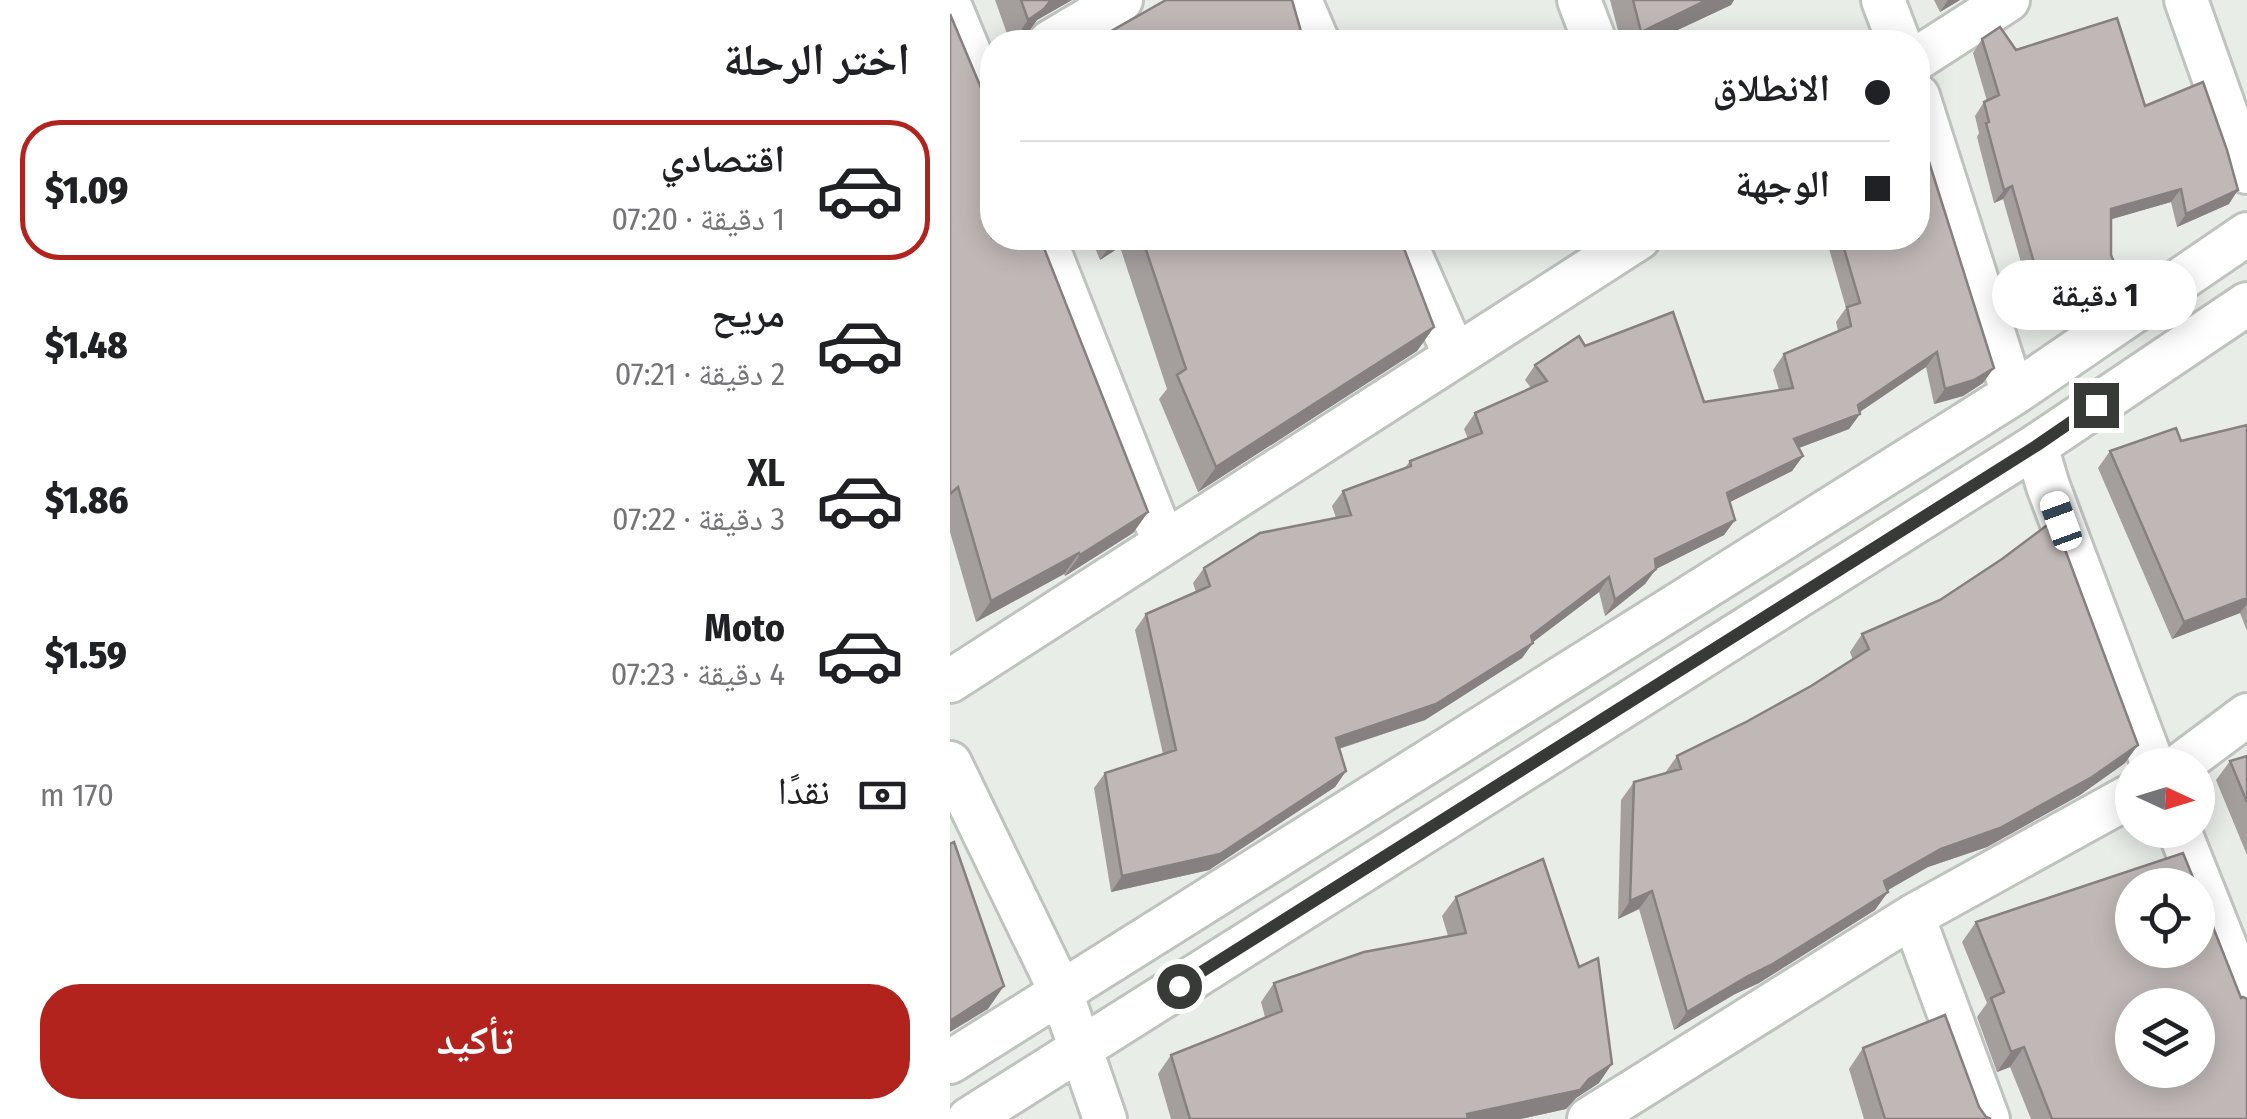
<!DOCTYPE html>
<html lang="ar">
<head>
<meta charset="utf-8">
<style>
  body { margin:0; font-family:"Fira Sans Condensed","Noto Naskh Arabic",sans-serif; background:#f2f2f2; color:#202124; direction:rtl; height:100vh; display:flex; flex-direction:column; font-size:38px; white-space:nowrap }
  * { box-sizing:border-box; margin:0 }
  p { font-size:32px; color:#757577 }
  .icon { flex:none; width:55px; height:55px; fill:none; stroke:currentColor; stroke-width:2; stroke-linecap:round; stroke-linejoin:round }
  .map { position:relative; flex:1; overflow:hidden; direction:ltr }
  .drawer { display:flex; flex-direction:column; background:#fff; width:950px }
  .drawer>* { flex:none }
  .hud { position:absolute; left:30px; top:30px; width:950px; height:220px; border-radius:40px; box-shadow:0 5px 25px #0003; direction:rtl; display:grid; align-content:center; height:220px; padding:0 40px; background:#fff }
  .needle { width:65px; rotate:94deg }
  .controls { position:absolute; left:1165px; top:748px; display:grid; gap:20px }
  .controls a { display:grid; place-items:center; width:100px; height:100px; border-radius:50%; background:#fff; box-shadow:0 5px 25px #0003; font-size:50px }
  .end { position:absolute; width:45px; height:45px; margin:-22px; border:12px solid #383a38; background:#fff; box-shadow:0 0 0 5px #fff }
  .from { border-radius:50% }
  .bubble { position:absolute; height:70px; border-radius:35px; background:#fff; box-shadow:0 5px 25px #0003; font-size:32px; font-weight:800; line-height:70px; text-align:center; direction:rtl }
  .car { position:absolute; width:30px; height:60px; margin:-30px -15px; border-radius:12px; box-shadow:0 0 8px 2px #0007; background:linear-gradient(#fff 24%,#345 0 40%,#fff 0 76%,#345 0 86%,#fff 0) }
  .hud b { display:flex; align-items:center; gap:35px; height:95px; font-size:38px }
  .hud b+b { border-top:2px solid #e0e0e0 }
  .hud i { width:25px; height:25px; background:#202124 }
  ul { padding:0; list-style:none }
  li { display:flex; align-items:center; gap:30px; height:140px; margin:0 20px 15px; padding:0 20px; border:5px solid transparent; border-radius:40px }
  li div { flex:1 }
  li b { display:block; font-size:38px }
  li em { font-style:normal; font-weight:800 }
  li.selected { border-color:#b3231e }
  li>.icon { width:90px; height:90px; stroke-width:1.5 }
  h2 { padding:0 40px; font-size:45px; line-height:120px }
  .pay { display:flex; align-items:center; gap:25px; height:110px; padding:0 40px; font-size:38px }
  .pay p { margin-inline-start:auto }
  .action { display:flex; gap:20px; margin-top:auto; padding:20px 40px }
  .action a { flex:1; height:115px; border-radius:40px; background:#b3231e; color:#fff; font-size:40px; font-weight:800; line-height:115px; text-align:center }
  main { display:flex; flex:1; min-height:0 }
  .map>svg:first-child { display:block }
  .lines { fill:none; stroke-linecap:round; stroke-linejoin:round }
  .minor-casing { stroke:#bec3be; stroke-width:48 }
  .minor { stroke:#fff; stroke-width:42 }
  .wall { fill:#a49e9d }
  .shaded-wall { fill:#868180 }
  .building { fill:#bfb8b7; stroke:#868180; stroke-width:2.5; fill-rule:evenodd }
  .route { stroke:#383a38; stroke-width:12 }
</style>
</head>
<body>
<main>
<div class="map">
<svg width="1297" height="1119" viewBox="0 0 1297 1119">
  <rect width="100%" height="100%" fill="#e8ede8"/>
  <g class="lines">
    <g class="minor-casing">
      <path id="minor" d="M350,0L368,42
        M629,0L645,42
        M933,0L949,42
        M1236,0L1297,172
        M0,6L42,107
        M100,42L171,0
        M968,58L1058,0
        M968,96L1063,394
        M94,238L214,543
        M453,238L505,356
        M1086,446L1098,486L1203,765
        M0,681L689,238
        M0,763L111,992L155,1119
        M1230,765L1297,715
        M1229,830L1297,1000
        M963,916L1038,1119
        M0,1062L1063,394L1297,234
        M19,1119L1086,446L1297,304
        M639,1119L963,916L1182,795"/>
    </g>
    <use href="#minor" class="minor"/>
  </g>
  <path class="wall" d="M45,0H122L87,20L77,34L65,42H60Z
    M660,0H784L781,5L702,42H671Z
    M984,0H1010L990,12Z
    M0,14L42,238L198,512L183,533L115,576L114,574L26,622L0,532Z
    M1032,39L1066,50L1195,106L1279,204L1227,227L1221,202L1161,219L1160,289L1086,315L1053,199L1044,203L1027,137L1029,133L1025,116L1034,102L1037,101L1023,53Z
    M141,238H445L484,327L467,351L248,492L209,399L217,389L170,247L150,260Z
    M876,238H968L1033,383L1013,396L984,404L976,367L910,412V414L899,429L849,448L853,456L842,471L780,502L785,520L774,535L706,569L695,584L655,616L649,592L583,642L572,658L475,720L389,749L396,771L385,787L259,870L161,892L144,788L155,773L213,754L185,630L196,614L246,592L243,583L254,568L386,518L382,506L393,491L454,469L460,461L518,439L514,429L525,413L581,388L575,380L585,365L635,346L754,402L829,390L823,370L834,354L888,331L886,322L896,308Z
    M1297,425V631L1290,613L1222,639L1148,468L1160,451L1231,441Z
    M912,634L1175,763L1130,795L1037,847L978,867L937,890L925,910L809,983L785,994L724,1030L689,909L668,919L671,800L684,782L715,773L727,756L796,722L861,686L903,660L900,652Z
    M1297,756V855L1266,780L1280,761Z
    M506,897L649,1083L626,1098L616,1109L570,1119H221L208,1074L221,1055L315,1017L311,1002L324,983L498,936L492,916Z
    M1026,922L1297,1119H1081L1060,1067L1047,1072L1027,1017L1037,1003L1012,942Z
    M913,1048L1029,1107L1036,1117L1041,1119H914L899,1069Z"/>
  <path class="shaded-wall" d="M101,0H122L87,20L77,34L63,42L78,20Z
    M757,0H784L781,5L702,42H683L691,32Z
    M998,0H1010L990,12Z
    M1062,186L1053,199L1044,203L1054,190Z
    M1231,189L1221,202L1152,222L1161,209Z
    M1288,190L1279,204L1227,227L1236,214Z
    M166,238H177L170,247L150,260Z
    M1170,276L1160,289L1086,315L1095,301Z
    M484,327L467,351L248,492L266,467Z
    M987,352L976,367L902,417L910,414L899,429L833,454L844,439L908,405Z
    M1044,368L1033,383L1013,396L984,404L995,389Z
    M853,456L842,471L766,509L777,493Z
    M198,512L183,533L115,576L130,555Z
    M785,520L774,535L694,575L705,559Z
    M129,553L114,574L26,622L41,601Z
    M706,569L695,584L655,616L665,600Z
    M659,577L649,592L579,645L583,643L572,658L475,720L375,753L386,738L581,636Z
    M1297,598V604L1290,613L1222,639L1234,622Z
    M1188,745L1175,763L1130,795L1037,847L978,867L921,900L934,881L991,849Z
    M396,771L385,787L259,870L161,892L172,876Z
    M702,891L689,909L668,919L680,901Z
    M938,892L925,910L809,983L785,994L724,1030L737,1012Z
    M54,986L38,1009L0,1032V1021L3,1018Z
    M1074,1047L1060,1067L1047,1072L1061,1052Z
    M662,1064L649,1083L626,1098L616,1109L570,1119H514L517,1114L639,1079Z"/>
  <path class="building" d="M71,0H101L94,9L78,20Z
    M216,0H342L354,42H142Z
    M683,0H757L691,32Z
    M0,14L34,95L42,110V238H90L198,512L130,555L129,553L41,601L8,487L0,494Z
    M1167,18L1195,106L1253,82L1277,150L1288,190L1236,214L1231,189L1161,209V255L1170,276L1095,301L1062,186L1054,190L1036,123L1039,122L1034,102L1049,95L1032,39L1050,27L1066,50Z
    M968,127L1044,368L1024,380L995,389L987,352L908,405L910,414L844,439L853,456L777,493L785,520L705,559L706,569L665,600L659,577L581,636L583,643L486,704L386,738L396,771L270,854L172,876L155,773L226,750L196,614L260,586L254,568L310,533L401,515L393,491L461,466L460,461L532,433L525,413L597,381L585,365L629,336L635,346L723,312L754,402L843,388L834,354L901,326L897,307L910,303L891,238H968Z
    M192,238H445L446,239L450,238L484,327L266,467L227,375L236,369Z
    M1297,425V598L1234,622L1160,451L1226,428L1231,441Z
    M1104,520L1188,745L1142,777L1050,828L991,849L934,881L938,892L821,965L798,976L737,1012L702,891L680,901L684,782L731,769L727,756L796,722L861,686L919,649L912,634L990,600L1052,559Z
    M1297,756V802L1280,761Z
    M4,842L54,986L0,1021V844Z
    M1233,853L1246,885H1182V950H1248V889L1291,998L1293,997L1297,999V1119H1102L1074,1047L1061,1052L1041,998L1054,992L1026,922ZM1182,1005H1248V1070H1182Z
    M593,859L629,967L648,958L662,1064L639,1079L630,1090L517,1114L518,1119H240L221,1055L332,1011L324,983L414,952L516,933L506,897Z
    M995,1015L1029,1107L1036,1117L1041,1119H935L913,1048Z"/>
  <g class="lines">
    <path class="route" d="M229,986L1086,446L1146,405"/>
  </g>
</svg>
<div class="controls">
<a><svg class="needle" viewBox="-14 -14 28 28"><path d="M0-13l5 13h-10z" fill="#e53935"/><path d="M0 13l5-13h-10z" fill="#757577"/></svg></a>
<a><svg class="icon" aria-label="locate" viewBox="0 0 24 24"><circle cx="12" cy="12" r="6"/><path d="M12 2v4M12 18v4M2 12h4M18 12h4"/></svg></a>
<a><svg class="icon" aria-label="layers" viewBox="0 0 24 24"><path d="M12 4l9 5-9 5-9-5zM3 14l9 5 9-5"/></svg></a>
</div>
<i class="end from" style="left:229px;top:986px"></i>
<i class="end" style="left:1146px;top:405px"></i>
<div class="bubble" style="left:1042px;top:260px;width:205px">1 دقيقة</div>
<i class="car" style="left:1111px;top:521px;rotate:340deg"></i>
<div class="hud">
<b><i class="from"></i>الانطلاق</b>
<b><i></i>الوجهة</b>
</div>
</div>
<section class="drawer">
<h2>اختر الرحلة</h2>
<ul>
<li class="selected"><svg class="icon" aria-label="car" viewBox="0 0 24 24"><path d="M5 17H2v-5l4-1 3-4h7l3 4 3 1v5h-3M9 17h6M6 11h13"/><circle cx="7" cy="17" r="2"/><circle cx="17" cy="17" r="2"/></svg><div><b>اقتصادي</b><p>1 دقيقة · 07:20</p></div><em>$1.09</em></li>
<li><svg class="icon" aria-label="car" viewBox="0 0 24 24"><path d="M5 17H2v-5l4-1 3-4h7l3 4 3 1v5h-3M9 17h6M6 11h13"/><circle cx="7" cy="17" r="2"/><circle cx="17" cy="17" r="2"/></svg><div><b>مريح</b><p>2 دقيقة · 07:21</p></div><em>$1.48</em></li>
<li><svg class="icon" aria-label="car" viewBox="0 0 24 24"><path d="M5 17H2v-5l4-1 3-4h7l3 4 3 1v5h-3M9 17h6M6 11h13"/><circle cx="7" cy="17" r="2"/><circle cx="17" cy="17" r="2"/></svg><div><b>XL</b><p>3 دقيقة · 07:22</p></div><em>$1.86</em></li>
<li><svg class="icon" aria-label="car" viewBox="0 0 24 24"><path d="M5 17H2v-5l4-1 3-4h7l3 4 3 1v5h-3M9 17h6M6 11h13"/><circle cx="7" cy="17" r="2"/><circle cx="17" cy="17" r="2"/></svg><div><b>Moto</b><p>4 دقيقة · 07:23</p></div><em>$1.59</em></li>
</ul>
<div class="pay"><svg class="icon" aria-label="cash" viewBox="0 0 24 24"><path d="M3 7h18v10H3z"/><circle cx="12" cy="12" r="2"/></svg>نقدًا<p>170 m</p></div>
<div class="action"><a>تأكيد</a></div>
</section>
</main>
</body>
</html>
